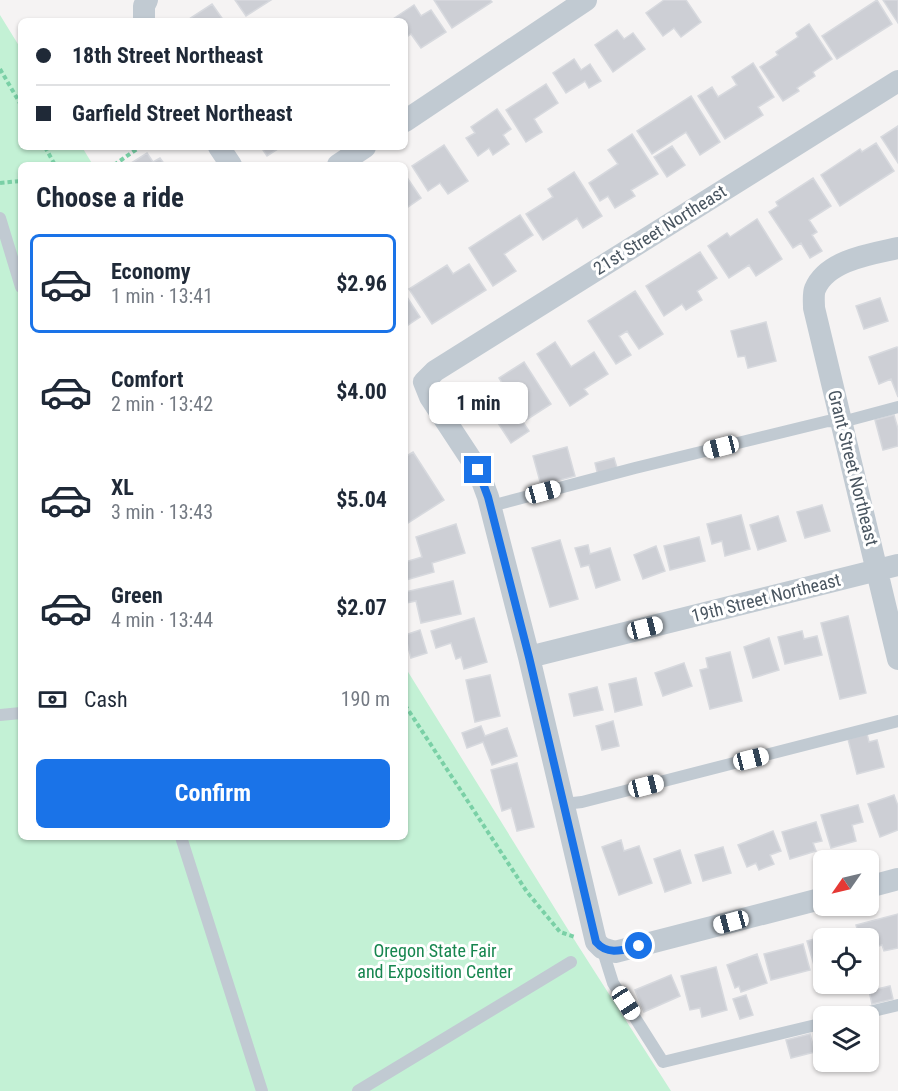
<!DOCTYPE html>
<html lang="en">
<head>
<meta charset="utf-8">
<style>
  body { margin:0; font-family:"Roboto Condensed",sans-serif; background:#f6f6f7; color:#1f2937; height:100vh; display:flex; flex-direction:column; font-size:22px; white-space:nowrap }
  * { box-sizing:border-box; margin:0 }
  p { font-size:20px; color:#747a83 }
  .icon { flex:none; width:33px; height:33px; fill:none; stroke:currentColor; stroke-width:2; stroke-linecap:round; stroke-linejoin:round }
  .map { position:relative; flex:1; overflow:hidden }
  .sheet { position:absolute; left:18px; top:162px; width:390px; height:678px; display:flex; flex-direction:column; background:#fff; border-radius:9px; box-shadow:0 2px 4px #0004 }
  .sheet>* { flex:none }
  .hud { position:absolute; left:18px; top:18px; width:390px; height:132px; border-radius:9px; box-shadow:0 2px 4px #0004; display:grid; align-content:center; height:132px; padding:0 18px; background:#fff }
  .needle { width:39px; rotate:236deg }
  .tools { position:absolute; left:813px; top:850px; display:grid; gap:12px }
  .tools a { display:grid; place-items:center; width:66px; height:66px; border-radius:9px; background:#fff; box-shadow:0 2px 4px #0004; font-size:30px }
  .end { position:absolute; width:27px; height:27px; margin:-14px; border:8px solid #1a73e8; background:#fff; box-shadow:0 0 0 3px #fff }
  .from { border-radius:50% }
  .bubble { position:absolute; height:42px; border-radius:9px; background:#fff; box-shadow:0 2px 4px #0004; font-size:20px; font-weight:700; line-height:42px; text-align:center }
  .car { position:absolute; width:18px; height:36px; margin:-18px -9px; border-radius:8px; box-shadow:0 0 4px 2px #0007; background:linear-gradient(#fff 24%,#345 0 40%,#fff 0 76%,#345 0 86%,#fff 0) }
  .hud b { display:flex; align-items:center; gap:21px; height:57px; font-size:22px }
  .hud b+b { border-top:2px solid #e0e1e3 }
  .hud i { width:15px; height:15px; background:#1f2937 }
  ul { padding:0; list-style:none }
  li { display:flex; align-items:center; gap:18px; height:99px; margin:0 12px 9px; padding:0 6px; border:3px solid transparent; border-radius:9px }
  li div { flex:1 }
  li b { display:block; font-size:22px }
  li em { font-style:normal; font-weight:700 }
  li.selected { border-color:#1a73e8 }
  li>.icon { width:54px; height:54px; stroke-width:1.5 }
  h2 { padding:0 18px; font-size:27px; line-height:72px }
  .pay { display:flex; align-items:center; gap:15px; height:66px; padding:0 18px; font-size:22px }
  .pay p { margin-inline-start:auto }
  .button { display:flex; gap:12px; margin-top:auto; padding:12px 18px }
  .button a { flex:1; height:69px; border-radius:9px; background:#1a73e8; color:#fff; font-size:24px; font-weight:700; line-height:69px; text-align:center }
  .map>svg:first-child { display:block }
  .green { fill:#c3f1d5 }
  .building { fill:#cdcfd5; stroke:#d7d9de; stroke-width:1.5 }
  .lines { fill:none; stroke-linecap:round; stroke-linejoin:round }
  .path { stroke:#7ad0a6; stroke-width:4; stroke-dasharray:4.5 3; stroke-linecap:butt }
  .lane { stroke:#c1cad2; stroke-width:12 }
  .street { stroke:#c1cad2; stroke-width:22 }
  .route { stroke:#1a73e8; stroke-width:8 }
  .labels { text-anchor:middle; stroke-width:6; stroke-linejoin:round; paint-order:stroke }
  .street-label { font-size:18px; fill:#4a5661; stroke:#fff }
  .park-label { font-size:18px; fill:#17864f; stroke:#fff }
</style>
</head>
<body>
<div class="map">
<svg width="898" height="1091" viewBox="0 0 898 1091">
  <rect width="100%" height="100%" fill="#f5f3f3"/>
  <path class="green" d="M0,15L21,49V147H82L93,165H21V837H405V667L577,944L671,1091H0Z"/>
  <path class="building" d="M235,0H271L246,16Z
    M434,0H490L492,2L452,28Z
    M664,0H686L701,22L681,37L674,28L663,36L646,13Z
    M877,0L892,24L837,59L822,36Z
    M883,0H898V23Z
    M212,4L224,21H186Z
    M414,5L421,16L431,10L446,32L421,48L411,34L405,38V21H390Z
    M809,24L832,59L813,72L815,76L797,88L799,91L783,101L760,67L778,55L776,52L798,37L796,33Z
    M617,30L624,39L633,33L645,49L613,72L595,45Z
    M574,59L581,70L590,64L601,81L589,88L585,81L566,93L553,73Z
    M753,63L774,97L758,107L763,115L725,139L698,96L712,87L718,97L737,85L732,77Z
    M546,84L558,103L534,119L542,132L526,142L506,110Z
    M691,96L720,142L700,155L686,132L652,154L637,131Z
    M497,109L511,129L503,135L509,144L493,155L489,148L478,156L466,138L475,133L471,127Z
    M898,126V163L881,137Z
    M632,134L658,174L631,190L635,196L615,208L608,196L600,201L589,183L618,164L608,150Z
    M876,143L894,171L840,206L821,175L860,149L862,152Z
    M444,145L468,181L448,194L440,183L428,191L412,166Z
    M672,146L685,165L667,177L654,157Z
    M261,147H281L267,156Z
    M147,153L153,162L160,158L165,165H128Z
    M574,172L602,216L583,228L577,218L543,240L526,214L553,197L548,189Z
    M406,176L421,198L405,209V177Z
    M813,178L831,206L809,220L817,232L812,235L822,251L810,258L801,243L793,248L769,212L778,206L776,202Z
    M520,215L533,235L504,254L516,271L493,286L469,248Z
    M757,219L782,259L756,276L749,265L729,278L708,246L727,233L730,237Z
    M700,252L717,278L697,291L702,300L686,310L682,304L664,316L646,286Z
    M469,264L486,290L432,324L409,289L447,265L453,274Z
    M635,291L663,334L639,349L627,331L619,336L631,355L616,364L588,321Z
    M405,294L420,317L405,327Z
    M880,298L888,321L864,329L856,306Z
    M766,322L776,361L748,368L745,356L738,357L731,331Z
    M555,342L571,367L594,352L608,374L584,389L588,394L570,406L537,354Z
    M897,347L898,349V397L891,379L879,384L869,357Z
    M524,362L551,404L523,422L529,431L511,443L496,420L517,407L499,378Z
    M894,415L898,429V446L883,450L875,420Z
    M567,447L575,476L541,485L533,456Z
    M413,452L444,500L405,525V457Z
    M614,458L618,471L598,476L595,463Z
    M822,505L830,531L805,538L797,512Z
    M741,515L750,549L725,556L722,541L712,544L707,524Z
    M778,516L786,541L758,550L750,525Z
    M456,524L465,553L432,563L434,572L406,580L405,562L422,557L416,537Z
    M699,537L705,561L670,570L664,546Z
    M560,540L578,599L550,607L532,548Z
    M588,545L590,554L610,548L620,580L596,588L589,565L581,567L575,548Z
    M656,546L665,571L643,579L634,555Z
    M453,581L461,614L421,623L416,601L406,603L405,592Z
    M848,616L866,693L840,699L821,623Z
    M474,618L487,662L464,669L461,657L456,659L451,643L436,648L431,631Z
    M420,630L427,653L411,658L405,635Z
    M802,631L804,639L817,636L822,655L785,664L778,637Z
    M769,638L779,670L753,678L744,647Z
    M730,652L742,701L710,709L700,670L708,668L706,658Z
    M684,663L692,686L663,696L655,673Z
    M490,675L500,716L475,722L466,680Z
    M636,678L642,705L615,712L609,684Z
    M597,687L603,710L574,716L569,694Z
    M613,721L619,746L602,750L596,726Z
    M481,726L485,736L507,728L517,756L492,765L483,742L467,748L462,733Z
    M867,734L869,742L877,740L884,767L857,774L848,739Z
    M517,763L534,827L517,831L511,808L502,811L491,770Z
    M894,795L898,806V830L880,837L868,804Z
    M858,805L863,822L852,825L856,841L831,848L821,815Z
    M816,822L822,841L813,843L816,851L790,859L782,832Z
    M773,831L781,851L770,855L774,864L759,870L756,863L747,867L738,845Z
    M621,840L624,851L639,846L652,883L619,895L602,847Z
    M723,847L731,873L703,881L695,855Z
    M680,850L691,883L665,892L654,859Z
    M898,914V948L884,951L882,945L868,949V939H860L856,925Z
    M844,931L846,939H824V970L816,972L807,941Z
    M803,944L810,970L771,980L764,954Z
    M757,954L767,983L741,992L739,986L735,988L727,965Z
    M716,967L727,1010L702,1017L700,1008L690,1010L681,976Z
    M671,975L680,996L644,1012L635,990Z
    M890,986L893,999L872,1004L869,991Z
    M746,995L753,1015L740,1019L733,999Z
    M810,1034L815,1052L791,1058L786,1040Z"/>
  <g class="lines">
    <path class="path" d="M0,69L21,105
      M45,147L55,165
      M114,165L140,147
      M0,183L21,181
      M405,705L527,892L560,932L575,937"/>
    <path class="lane" d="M0,218L21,287
      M491,506L635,468L828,421L842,422L898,407
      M0,715L21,713
      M564,804L582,802L898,721
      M181,837L262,1091
      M602,948L613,983L663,1062L824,1023
      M848,1017L898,1005
      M358,1091L571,962"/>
    <path class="street" d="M144,21V6L147,0
      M405,121L586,0
      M219,147L231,165
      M338,165L365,147
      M898,248C871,254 827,260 815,289C813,294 814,302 814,308L898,659
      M529,657L898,565
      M868,887L898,879
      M824,898L615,952L602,948L596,942L529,657L488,497L478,470L430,397L424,382L435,371L898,81"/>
  </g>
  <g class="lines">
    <path class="route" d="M478,470L488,497L529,657L596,942C608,956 623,950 639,946"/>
  </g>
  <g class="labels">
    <g class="street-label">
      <text transform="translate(660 230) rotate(-32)" y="6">21st Street Northeast</text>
      <text transform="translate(853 468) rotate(76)" y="6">Grant Street Northeast</text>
      <text transform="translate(766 598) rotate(-14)" y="6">19th Street Northeast</text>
    </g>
    <g class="park-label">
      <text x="435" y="957">Oregon State Fair<tspan x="435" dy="21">and Exposition Center</tspan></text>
    </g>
  </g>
</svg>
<div class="tools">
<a><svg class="needle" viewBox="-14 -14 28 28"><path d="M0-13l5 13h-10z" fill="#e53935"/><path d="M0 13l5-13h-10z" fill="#747a83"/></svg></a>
<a><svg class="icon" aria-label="locate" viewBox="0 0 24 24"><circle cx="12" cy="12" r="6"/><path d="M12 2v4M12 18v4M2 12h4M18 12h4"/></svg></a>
<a><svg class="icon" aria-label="layers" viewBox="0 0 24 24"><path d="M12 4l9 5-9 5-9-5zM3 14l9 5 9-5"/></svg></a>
</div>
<i class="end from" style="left:639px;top:946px"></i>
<i class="end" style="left:478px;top:470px"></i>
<div class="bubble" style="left:429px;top:382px;width:99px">1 min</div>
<i class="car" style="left:721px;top:447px;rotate:256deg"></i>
<i class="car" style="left:543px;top:492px;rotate:75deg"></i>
<i class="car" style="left:645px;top:628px;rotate:76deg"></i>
<i class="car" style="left:751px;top:759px;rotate:76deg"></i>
<i class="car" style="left:646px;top:786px;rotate:76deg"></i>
<i class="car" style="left:731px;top:922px;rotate:255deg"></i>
<i class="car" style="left:626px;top:1003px;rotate:147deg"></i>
<div class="hud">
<b><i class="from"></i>18th Street Northeast</b>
<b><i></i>Garfield Street Northeast</b>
</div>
<section class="sheet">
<h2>Choose a ride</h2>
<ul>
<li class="selected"><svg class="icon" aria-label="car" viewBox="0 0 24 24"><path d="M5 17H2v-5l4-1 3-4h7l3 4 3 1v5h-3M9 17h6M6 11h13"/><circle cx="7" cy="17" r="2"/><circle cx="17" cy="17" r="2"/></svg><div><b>Economy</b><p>1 min · 13:41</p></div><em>$2.96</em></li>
<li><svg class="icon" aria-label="car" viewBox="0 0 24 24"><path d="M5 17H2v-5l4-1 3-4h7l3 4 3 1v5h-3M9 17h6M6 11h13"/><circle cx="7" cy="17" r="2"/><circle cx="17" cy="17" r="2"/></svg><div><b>Comfort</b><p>2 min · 13:42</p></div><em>$4.00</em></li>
<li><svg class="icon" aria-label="car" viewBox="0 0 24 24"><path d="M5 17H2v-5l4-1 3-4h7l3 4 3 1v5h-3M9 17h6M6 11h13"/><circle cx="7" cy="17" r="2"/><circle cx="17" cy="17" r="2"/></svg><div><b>XL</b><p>3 min · 13:43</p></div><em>$5.04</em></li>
<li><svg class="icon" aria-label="car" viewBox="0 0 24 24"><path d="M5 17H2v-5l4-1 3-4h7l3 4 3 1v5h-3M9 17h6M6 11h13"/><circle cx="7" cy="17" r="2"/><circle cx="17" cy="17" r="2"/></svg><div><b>Green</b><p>4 min · 13:44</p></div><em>$2.07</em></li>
</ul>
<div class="pay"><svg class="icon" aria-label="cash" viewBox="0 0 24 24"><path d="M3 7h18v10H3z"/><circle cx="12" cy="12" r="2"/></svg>Cash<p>190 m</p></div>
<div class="button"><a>Confirm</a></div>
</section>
</div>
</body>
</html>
